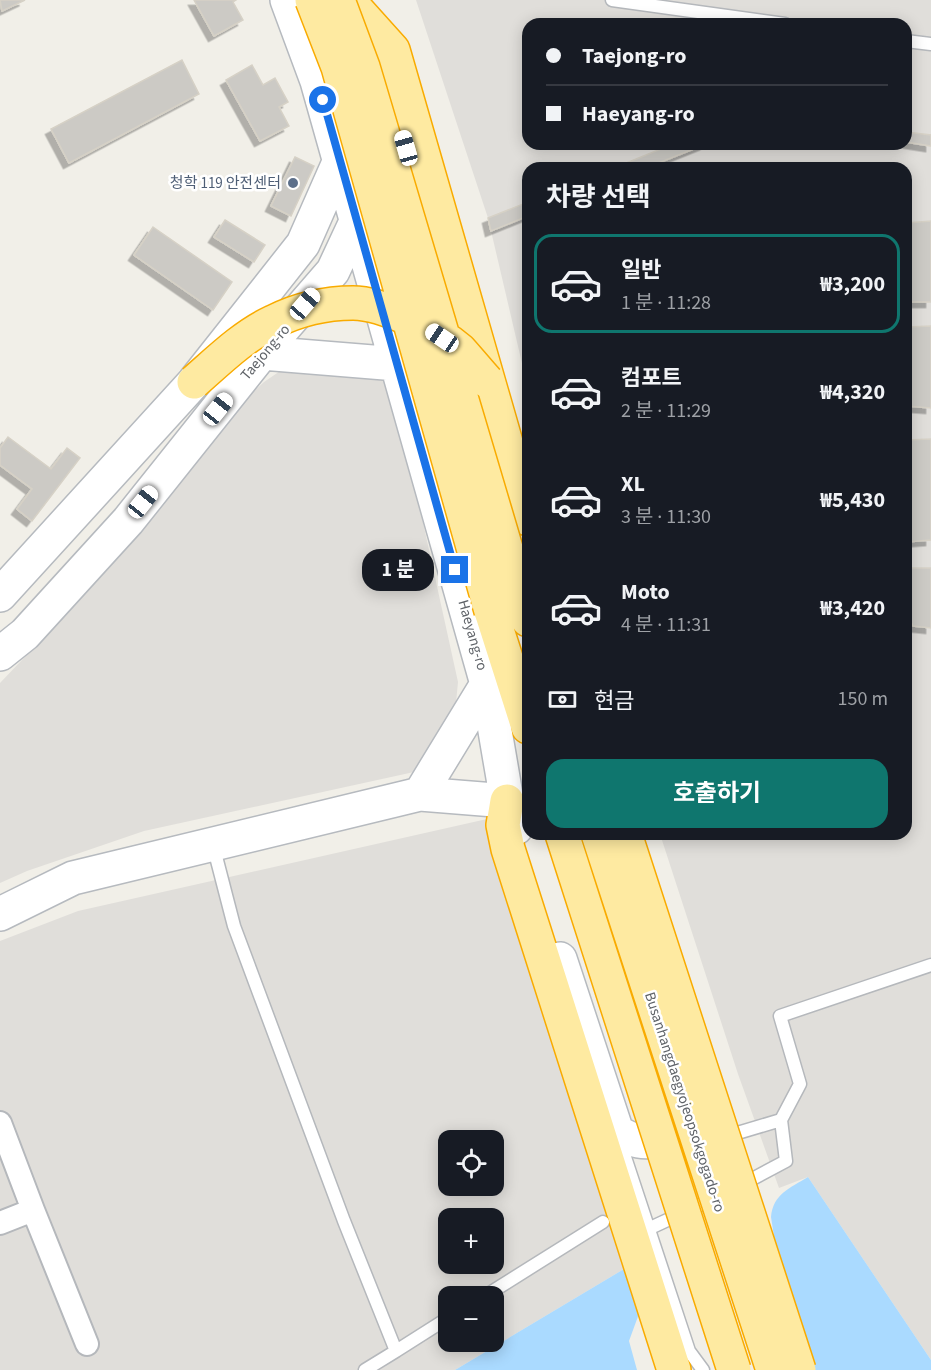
<!DOCTYPE html>
<html lang="ko">
<head>
<meta charset="utf-8">
<style>
  body { margin:0; font-family:"Source Sans 3","Noto Sans KR",sans-serif; background:#20242c; color:#f1f3f6; height:100vh; display:flex; flex-direction:column; font-size:22px; white-space:nowrap }
  * { box-sizing:border-box; margin:0 }
  p { font-size:20px; color:#9ea1a6 }
  .icon { flex:none; width:33px; height:33px; fill:none; stroke:currentColor; stroke-width:2; stroke-linecap:round; stroke-linejoin:round }
  .map { position:relative; flex:1; overflow:hidden }
  .panel { position:absolute; left:522px; top:162px; width:390px; height:678px; display:flex; flex-direction:column; background:#171b24; border-radius:18px; box-shadow:0 3px 15px #0003 }
  .panel>* { flex:none }
  .banner { position:absolute; left:522px; top:18px; width:390px; height:132px; border-radius:18px; box-shadow:0 3px 15px #0003; display:grid; align-content:center; height:132px; padding:0 24px; background:#171b24 }
  .buttons { position:absolute; left:438px; top:1130px; display:grid; gap:12px }
  .buttons a { display:grid; place-items:center; width:66px; height:66px; border-radius:12px; background:#171b24; box-shadow:0 3px 15px #0003; font-size:30px }
  .end { position:absolute; width:27px; height:27px; margin:-14px; border:8px solid #1a73e8; background:#fff; box-shadow:0 0 0 3px #fff }
  .from { border-radius:50% }
  .bubble { position:absolute; height:42px; border-radius:18px; background:#171b24; box-shadow:0 3px 15px #0003; font-size:20px; font-weight:700; line-height:42px; text-align:center }
  .car { position:absolute; width:18px; height:36px; margin:-18px -9px; border-radius:8px; box-shadow:0 0 4px 2px #0007; background:linear-gradient(#fff 24%,#345 0 40%,#fff 0 76%,#345 0 86%,#fff 0) }
  .banner b { display:flex; align-items:center; gap:21px; height:57px; font-size:22px }
  .banner b+b { border-top:2px solid #363941 }
  .banner i { width:15px; height:15px; background:#f1f3f6 }
  ul { padding:0; list-style:none }
  li { display:flex; align-items:center; gap:18px; height:99px; margin:0 12px 9px; padding:0 12px; border:3px solid transparent; border-radius:18px }
  li div { flex:1 }
  li b { display:block; font-size:22px }
  li em { font-style:normal; font-weight:700 }
  li.current { border-color:#0f766e }
  li>.icon { width:54px; height:54px; stroke-width:1.5 }
  h2 { padding:0 24px; font-size:27px; line-height:72px }
  .pay { display:flex; align-items:center; gap:15px; height:66px; padding:0 24px; font-size:22px }
  .pay p { margin-inline-start:auto }
  .primary-button { display:flex; gap:12px; margin-top:auto; padding:12px 24px }
  .primary-button a { flex:1; height:69px; border-radius:18px; background:#0f766e; color:#fff; font-size:24px; font-weight:700; line-height:69px; text-align:center }
  .map>svg:first-child { display:block }
  .industrial { fill:#e0deda; fill-rule:evenodd }
  .water { fill:#aadaff }
  .building { fill:#cccac5; stroke:#d6d1c6; stroke-width:1.5; filter:url(#shadow) }
  .lines { fill:none; stroke-linecap:round; stroke-linejoin:round }
  .service-casing { stroke:#b5b8bc; stroke-width:15 }
  .minor-casing { stroke:#b5b8bc; stroke-width:26 }
  .secondary-casing { stroke:#b6babf; stroke-width:36 }
  .trunk-casing { stroke:#f9ab00; stroke-width:36 }
  .service { stroke:#fff; stroke-width:12 }
  .minor { stroke:#fff; stroke-width:22 }
  .secondary { stroke:#fff; stroke-width:33 }
  .trunk { stroke:#feeaa1; stroke-width:33 }
  .trunk-bridge-casing { stroke:#f9ab00; stroke-width:36; stroke-linecap:butt }
  .trunk-bridge { stroke:#feeaa1; stroke-width:33 }
  .route { stroke:#1a73e8; stroke-width:8 }
  .service-dot { fill:#5c6f8a; stroke:#fff; stroke-width:2 }
  .labels { text-anchor:middle; stroke-width:5; stroke-linejoin:round; paint-order:stroke }
  .service-label { font-size:15px; fill:#4e5e75; stroke:#fff; text-anchor:end }
  .street-label { font-size:15px; fill:#5f6368; stroke:#fff }
</style>
</head>
<body>
<div class="map">
<svg width="931" height="1370" viewBox="0 0 931 1370">
  <defs>
    <filter id="shadow"><feDropShadow dx="-5.5" dy="5.5" stdDeviation="0" flood-color="#0004"/></filter>
  </defs>
  <rect width="100%" height="100%" fill="#f1efe8"/>
  <path class="industrial" d="M416,0H931V1360L808,1177L779,1188L738,1074L660,834H906V168H528V389L488,218ZM528,24H906V144H528Z
    M286,367L377,372L391,391L399,413L458,682L455,713L437,754L414,772L144,831L27,871L0,883V683L84,595L241,403L264,382Z
    M487,819L624,1269L455,1370H0V941L78,911ZM448,1140H494V1185H448ZM448,1218H494V1263H448ZM448,1296H494V1341H448Z"/>
  <path class="water" d="M808,1177L931,1360V1370H812L782,1288L771,1217C773,1194 790,1188 808,1177Z
    M624,1269H635L644,1300L629,1341L637,1370H455Z"/>
  <path class="building" d="M0,0H25L2,11Z
    M194,0H236L233,2L243,20L214,36Z
    M182,60L199,94L69,163L51,129Z
    M252,65L263,85L275,78L288,102L279,107L289,126L260,141L226,80Z
    M906,132L931,135V146L906,142Z
    M673,144H706L646,168H614Z
    M295,157L314,166L291,216L271,206Z
    M528,202V216L491,231L488,218Z
    M225,220L265,245L254,262L214,237Z
    M931,221V302H909L906,300V223Z
    M153,227L232,282L213,310L134,255Z
    M931,326V408L906,406V327Z
    M8,437L51,469L67,448L80,458L32,521L17,509L32,489L0,465V448Z
    M931,439V540L906,542V440Z
    M907,568H931V628L913,626L906,612Z"/>
  <g class="lines">
    <g class="service-casing">
      <path id="service" d="M612,0L785,24
        M906,41L931,44
        M213,845L234,926L344,1221L396,1351L365,1370
        M724,1137L781,1120
        M619,1139L689,1351L703,1370
        M741,1185L786,1161L781,1120L800,1084L780,1016L931,965
        M648,1229L715,1198
        M485,1296L603,1222
        M396,1351L448,1318"/>
    </g>
    <g class="minor-casing">
      <path id="minor" d="M0,1123L33,1210L87,1344
        M0,1223L33,1210"/>
    </g>
    <g class="secondary-casing">
      <path id="secondary" d="M287,0L317,81L487,684L507,801L516,828
        M262,353L397,364
        M0,595L194,382L303,244L340,160
        M0,654L25,634L128,521L262,353L333,271L361,211
        M420,794L487,684
        M0,914L73,878L420,794L507,801
        M560,959L617,1132C633,1141 644,1145 662,1139C688,1129 692,1117 694,1091"/>
    </g>
    <g class="trunk-casing">
      <path id="trunk" d="M348,0L393,50L528,519
        M521,599L528,620
        M491,611L528,727
        M507,801L503,825L508,849L674,1370"/>
    </g>
    <use href="#service" class="service"/>
    <use href="#minor" class="minor"/>
    <use href="#secondary" class="secondary"/>
    <use href="#trunk" class="trunk"/>
    <g class="trunk-bridge-casing">
      <path id="trunk-bridge" d="M312,0L338,67L491,611
        M338,0L363,67L521,599
        M194,382C218,361 243,336 273,322C297,310 326,303 353,303C383,303 437,330 460,350C469,360 478,371 487,381
        M562,834L734,1370
        M598,834L773,1370
        M625,834L799,1370"/>
    </g>
    <use href="#trunk-bridge" class="trunk-bridge"/>
  </g>
  <g class="lines">
    <path class="route" d="M323,100L455,570"/>
  </g>
  <circle class="service-dot" cx="293" cy="183" r="6"/>
  <g class="labels">
    <g class="service-label">
      <text x="281" y="188">청학 119 안전센터</text>
    </g>
    <g class="street-label">
      <text transform="translate(265 352) rotate(-50)" y="5">Taejong-ro</text>
      <text transform="translate(473 635) rotate(74)" y="5">Haeyang-ro</text>
      <text transform="translate(685 1102) rotate(72)" y="5">Busanhangdaegyojeopsokgogado-ro</text>
    </g>
  </g>
</svg>
<div class="buttons">
<a><svg class="icon" aria-label="locate" viewBox="0 0 24 24"><circle cx="12" cy="12" r="6"/><path d="M12 2v4M12 18v4M2 12h4M18 12h4"/></svg></a>
<a>+</a>
<a>−</a>
</div>
<i class="end from" style="left:323px;top:100px"></i>
<i class="end" style="left:455px;top:570px"></i>
<div class="bubble" style="left:362px;top:549px;width:72px">1 분</div>
<i class="car" style="left:406px;top:148px;rotate:344deg"></i>
<i class="car" style="left:305px;top:304px;rotate:41deg"></i>
<i class="car" style="left:442px;top:338px;rotate:304deg"></i>
<i class="car" style="left:218px;top:409px;rotate:39deg"></i>
<i class="car" style="left:143px;top:502px;rotate:39deg"></i>
<div class="banner">
<b><i class="from"></i>Taejong-ro</b>
<b><i></i>Haeyang-ro</b>
</div>
<section class="panel">
<h2>차량 선택</h2>
<ul>
<li class="current"><svg class="icon" aria-label="car" viewBox="0 0 24 24"><path d="M5 17H2v-5l4-1 3-4h7l3 4 3 1v5h-3M9 17h6M6 11h13"/><circle cx="7" cy="17" r="2"/><circle cx="17" cy="17" r="2"/></svg><div><b>일반</b><p>1 분 · 11:28</p></div><em>₩3,200</em></li>
<li><svg class="icon" aria-label="car" viewBox="0 0 24 24"><path d="M5 17H2v-5l4-1 3-4h7l3 4 3 1v5h-3M9 17h6M6 11h13"/><circle cx="7" cy="17" r="2"/><circle cx="17" cy="17" r="2"/></svg><div><b>컴포트</b><p>2 분 · 11:29</p></div><em>₩4,320</em></li>
<li><svg class="icon" aria-label="car" viewBox="0 0 24 24"><path d="M5 17H2v-5l4-1 3-4h7l3 4 3 1v5h-3M9 17h6M6 11h13"/><circle cx="7" cy="17" r="2"/><circle cx="17" cy="17" r="2"/></svg><div><b>XL</b><p>3 분 · 11:30</p></div><em>₩5,430</em></li>
<li><svg class="icon" aria-label="car" viewBox="0 0 24 24"><path d="M5 17H2v-5l4-1 3-4h7l3 4 3 1v5h-3M9 17h6M6 11h13"/><circle cx="7" cy="17" r="2"/><circle cx="17" cy="17" r="2"/></svg><div><b>Moto</b><p>4 분 · 11:31</p></div><em>₩3,420</em></li>
</ul>
<div class="pay"><svg class="icon" aria-label="cash" viewBox="0 0 24 24"><path d="M3 7h18v10H3z"/><circle cx="12" cy="12" r="2"/></svg>현금<p>150 m</p></div>
<div class="primary-button"><a>호출하기</a></div>
</section>
</div>
</body>
</html>
